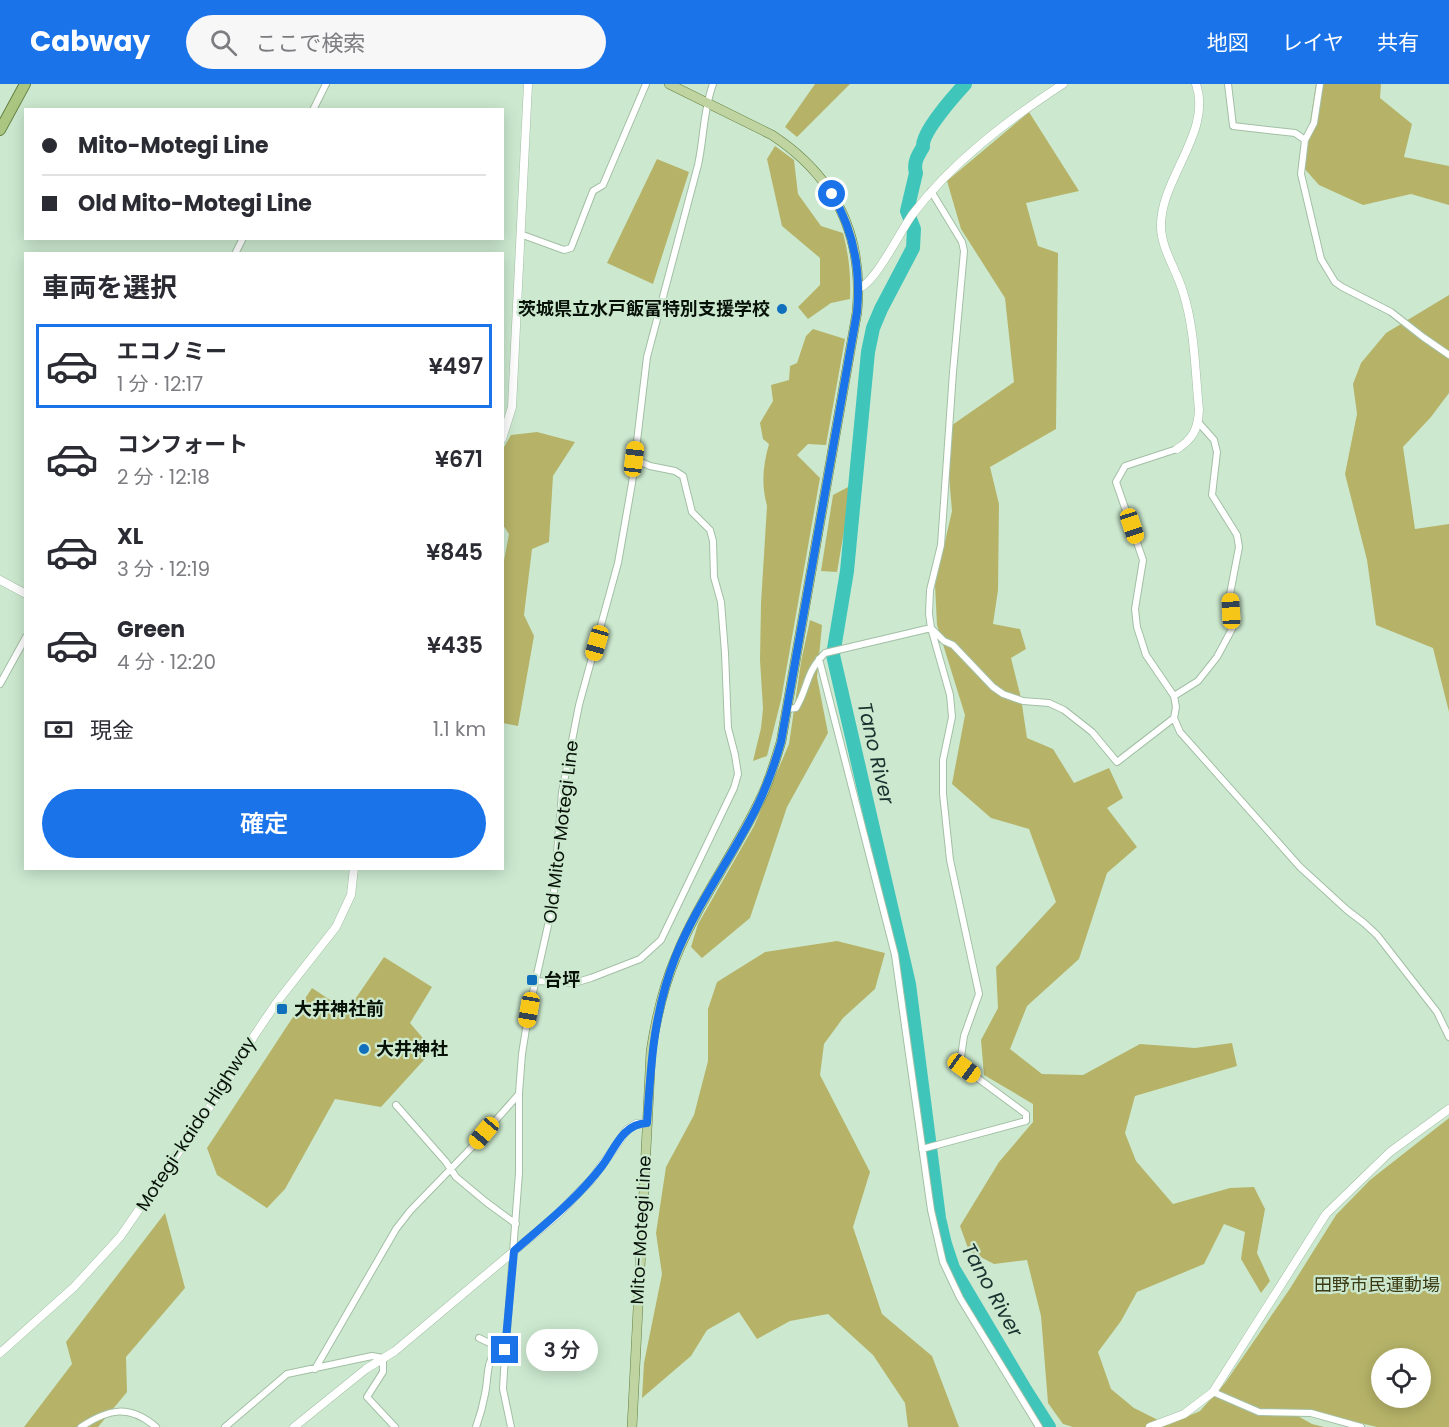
<!DOCTYPE html>
<html lang="ja">
<head>
<meta charset="utf-8">
<style>
  body { margin:0; font-family:Poppins,"Noto Sans JP",sans-serif; background:#f7f7f7; color:#2b2b33; height:100vh; display:flex; flex-direction:column; font-size:22px; white-space:nowrap }
  * { box-sizing:border-box; margin:0 }
  p { font-size:20px; color:#7c7c81 }
  .icon { flex:none; width:33px; height:33px; fill:none; stroke:currentColor; stroke-width:2; stroke-linecap:round; stroke-linejoin:round }
  .map { position:relative; flex:1; overflow:hidden }
  .drawer { position:absolute; left:24px; top:168px; width:480px; height:618px; display:flex; flex-direction:column; background:#fff; border-radius:0px; box-shadow:0 3px 15px #0003 }
  .drawer>* { flex:none }
  .top-card { position:absolute; left:24px; top:24px; width:480px; height:132px; border-radius:0px; box-shadow:0 3px 15px #0003; display:grid; align-content:center; height:132px; padding:0 18px; background:#fff }
  .controls { position:absolute; left:1371px; top:1264px; display:grid; gap:12px }
  .controls a { display:grid; place-items:center; width:60px; height:60px; border-radius:50%; background:#fff; box-shadow:0 3px 15px #0003; font-size:30px }
  .end { position:absolute; width:27px; height:27px; margin:-14px; border:8px solid #1a73e8; background:#fff; box-shadow:0 0 0 3px #fff }
  .from { border-radius:50% }
  .bubble { position:absolute; height:42px; border-radius:21px; background:#fff; box-shadow:0 3px 15px #0003; font-size:20px; font-weight:600; line-height:42px; text-align:center }
  .car { position:absolute; width:18px; height:36px; margin:-18px -9px; border-radius:8px; box-shadow:0 0 4px 2px #0007; background:linear-gradient(#f5c518 24%,#345 0 40%,#f5c518 0 76%,#345 0 86%,#f5c518 0) }
  .top-card b { display:flex; align-items:center; gap:21px; height:57px; font-size:22px }
  .top-card b+b { border-top:2px solid #e1e1e2 }
  .top-card i { width:15px; height:15px; background:#2b2b33 }
  ul { padding:0; list-style:none }
  li { display:flex; align-items:center; gap:18px; height:84px; margin:0 12px 9px; padding:0 6px; border:3px solid transparent; border-radius:0px }
  li div { flex:1 }
  li b { display:block; font-size:22px }
  li em { font-style:normal; font-weight:600 }
  li.on { border-color:#1a73e8 }
  li>.icon { width:54px; height:54px; stroke-width:1.5 }
  h2 { padding:0 18px; font-size:27px; line-height:72px }
  .pay { display:flex; align-items:center; gap:15px; height:66px; padding:0 18px; font-size:22px }
  .pay p { margin-inline-start:auto }
  .primary-button { display:flex; gap:12px; margin-top:auto; padding:12px 18px }
  .primary-button a { flex:1; height:69px; border-radius:36px; background:#1a73e8; color:#fff; font-size:24px; font-weight:600; line-height:69px; text-align:center }
  header { display:flex; align-items:center; gap:36px; box-sizing:border-box; height:84px; padding:0 30px; background:#1a73e8; color:#fff }
  header strong { font-size:28px }
  nav { display:flex; gap:33px; margin-inline-start:auto; font-size:21px }
  .search { width:420px; height:54px; background:#f7f7f7; display:flex; align-items:center; gap:15px; box-sizing:border-box; padding:0 21px; border-radius:33px; color:#7c7c81; font-size:22px }
  .map>svg:first-child { display:block }
  .green { fill:#b6b369; fill-rule:evenodd }
  .lines { fill:none; stroke-linecap:round; stroke-linejoin:round }
  .river { stroke:#40c5bb; stroke-width:14 }
  .minor-casing { stroke:#a3bfa5; stroke-width:8 }
  .tertiary-casing { stroke:#a3bfa5; stroke-width:9 }
  .primary-casing { stroke:#637e42; stroke-width:10 }
  .trunk-casing { stroke:#637e42; stroke-width:12 }
  .minor { stroke:#fff; stroke-width:6 }
  .tertiary { stroke:#fff; stroke-width:8 }
  .primary { stroke:#bfd4a0; stroke-width:9 }
  .trunk { stroke:#aac680; stroke-width:10 }
  .route { stroke:#1a73e8; stroke-width:8 }
  .poi-dot { fill:#1070bc; stroke:#cce9cf; stroke-width:2 }
  .labels { text-anchor:middle; stroke-width:4.5; stroke-linejoin:round; paint-order:stroke }
  .poi-label { font-size:18px; font-weight:bold; fill:#071108; stroke:#cce9cf; text-anchor:start }
  .street-label { font-size:18px; fill:#071108; stroke:#cce9cf }
  .park-label { font-size:18px; fill:#3c3a13; stroke:#cce9cf }
  .water-label { font-size:20px; font-style:italic; fill:#1a312f; stroke:#cce9cf }
</style>
</head>
<body>
<header>
<strong>Cabway</strong>
<div class="search"><svg class="icon" aria-label="search" viewBox="0 0 24 24"><circle cx="10" cy="10" r="6"/><path d="M15 15l6 6"/></svg>ここで検索</div>
<nav><a>地図</a><a>レイヤ</a><a>共有</a></nav>
</header>
<div class="map">
<svg width="1449" height="1343" viewBox="0 0 1449 1343">
  <rect width="100%" height="100%" fill="#cce9cf"/>
  <path class="green" d="M815,0H850L797,53L785,43Z
    M1316,0H1381L1380,14L1412,40L1404,73L1449,82V121L1411,110L1363,121L1319,101L1303,83Z
    M1029,28L1079,107L1026,119L1038,162L1058,169L1056,345L990,383L999,420L998,506L993,540L1020,545L1026,565L1011,574L1021,614L1027,654L1053,665L1074,699L1109,684L1123,714L1107,724L1137,763L1107,789L1079,875L1027,922L1010,965L1042,990L1083,991L1140,960L1195,964L1232,959L1237,982L1135,1012L1125,1049L1136,1077L1173,1120L1230,1104L1254,1103L1265,1125L1257,1169L1270,1197L1261,1209L1241,1175L1245,1148L1224,1140L1204,1180L1137,1208L1121,1237L1098,1268L1111,1305L1134,1324L1168,1341L1200,1327L1225,1299L1289,1206L1336,1131L1370,1096L1449,1034V1343H1377L1314,1328L1287,1326L1312,1340L1324,1343H1073L1063,1340L1048,1319L1041,1232L1027,1176L994,1180L969,1167L960,1142L999,1078L1033,1038V1020L984,991L981,956L998,924L996,883L1056,818L1029,745L991,734L952,700L965,631L937,541L935,501L952,427L945,346L1014,298L1005,214L961,145L947,97ZM1382,1275H1420V1314H1382Z
    M775,62L794,76L798,110L821,142L843,149C849,172 851,191 850,215L831,219L808,235L798,223L820,201V174L782,142L767,75Z
    M657,75L689,88L653,200L607,179Z
    M1449,211V309L1431,333L1403,363L1415,445L1449,440V628L1433,564L1376,541L1367,476L1345,390L1357,330L1353,300L1361,279L1386,249Z
    M813,245L845,255L826,361L808,360L797,371L820,394L781,616L767,672L753,677L761,644L763,625L760,576L761,519L767,422C761,400 763,381 769,360L763,355L760,339L773,317L771,301L789,296L790,282L797,279L806,252Z
    M537,348L575,358L553,392L549,458L532,465L524,531L534,552L518,642L503,639L502,487L509,450L503,441V365L511,351Z
    M852,401L837,488L821,487L833,411Z
    M810,536L822,541L817,593L828,649L787,723L750,834L702,874L691,863L698,840L754,742L789,660L801,578Z
    M837,857L885,869L875,905L843,934L824,960L820,991L870,1088L853,1143L882,1230L932,1272L959,1343H908L905,1319L873,1271L828,1230L790,1237L757,1255L739,1228L707,1246L691,1272L642,1314L644,1279L662,1190L656,1149L666,1083L694,1031L708,977V925L717,898L765,868Z
    M384,873L432,903L410,939L433,966L381,1023L335,1015L285,1105L267,1124L217,1091L207,1064L312,904L347,927Z
    M165,1129L185,1204L126,1273L127,1308L98,1343H24L72,1280L66,1258Z"/>
  <g class="lines">
    <path class="river" d="M965,0C954,12 921,49 923,63C918,71 913,79 916,89L907,127L914,145L913,164L881,225L873,244L868,268L847,487L833,571L909,900L939,1134L945,1160L953,1184L1026,1307L1049,1343"/>
    <g class="minor-casing">
      <path id="minor" d="M1228,0L1233,42L1295,49L1305,56
        M1320,0L1314,39L1305,56L1301,90L1321,175L1335,198L1342,203L1391,228L1423,253L1449,271
        M313,26L326,0
        M520,150L564,166L571,164L593,107L603,101L646,0
        M235,170L243,154
        M1177,365L1125,382L1116,398L1143,476L1135,525L1137,543L1146,571L1174,612L1176,623L1174,634L1180,648L1300,783L1347,826L1364,839L1377,851L1437,928L1449,953
        M931,544L944,557L953,561L993,603L1003,610L1023,617L1049,619L1064,626L1092,648L1117,678L1174,634
        M819,575L895,871L931,1126L943,1178L960,1214L1039,1343
        M0,600L26,553
        M1174,612L1198,597L1217,573L1232,545L1230,510L1239,463L1237,451L1212,411L1217,368L1214,356L1198,338
        M788,625L796,624C809,602 805,589 825,569L931,544
        M536,897L574,899L591,894L640,875L661,856L734,704L738,690L735,671L728,644L725,569L721,518L714,493L713,457L710,446L692,428L683,392L675,387L650,382L634,375
        M396,1021L446,1078L456,1093L486,1118L516,1140
        M922,1065L1026,1037V1030L964,984L961,973L964,952L979,910L950,776L943,710V676L952,633L950,611L931,544L929,530L930,506L941,461L953,288L964,167L962,158L931,107
        M479,1254L500,1264
        M315,1285L396,1145L410,1127L472,1063L519,1010
        M1213,1308L1259,1328L1311,1329L1361,1343
        M81,1343C108,1325 129,1320 156,1343
        M225,1343L287,1290L372,1272L383,1274V1288L367,1313L395,1343
        M476,1343C480,1332 483,1321 485,1310C489,1291 485,1280 498,1264
        M511,1343L503,1305L504,1287L519,1089V1009L522,970L529,926L553,819L562,708L579,621L618,479L632,399L647,273L698,81C704,54 703,27 713,0"/>
    </g>
    <g class="tertiary-casing">
      <path id="tertiary" d="M859,204C875,199 900,148 912,131C952,78 1008,36 1063,0
        M502,355L512,323L528,0
        M1177,365C1193,355 1198,345 1199,326C1195,287 1195,245 1183,208C1177,187 1162,166 1161,144C1159,96 1213,48 1196,0
        M0,496L26,510
        M0,1269L74,1203L120,1153L231,992L254,952L277,918L336,843L351,811L354,784
        M294,1343L366,1285L395,1267L557,1131L592,1095L627,1046L636,1040L647,1039
        M1150,1343L1184,1330L1213,1308L1326,1130L1390,1068L1449,1025"/>
    </g>
    <g class="primary-casing">
      <path id="primary" d="M632,1343L651,967C656,935 663,903 676,873C698,818 735,769 761,714C770,696 775,677 781,658L857,228C864,152 836,93 772,51L669,0"/>
    </g>
    <g class="trunk-casing">
      <path id="trunk" d="M0,46L25,0"/>
    </g>
    <use href="#minor" class="minor"/>
    <use href="#tertiary" class="tertiary"/>
    <use href="#primary" class="primary"/>
    <use href="#trunk" class="trunk"/>
  </g>
  <g class="lines">
    <path class="route" d="M505,1266L514,1167C545,1140 577,1115 602,1082C615,1065 622,1040 647,1039C651,980 653,931 675,874C694,826 725,783 749,738C763,713 773,686 781,658L857,228C861,186 854,147 832,110"/>
  </g>
  <g class="poi-dot">
    <circle cx="782" cy="225" r="6"/>
    <rect x="526" y="890" width="12" height="12" rx="3"/>
    <rect x="276" y="919" width="12" height="12" rx="3"/>
    <circle cx="364" cy="965" r="6"/>
  </g>
  <g class="labels">
    <g class="poi-label">
      <text x="770" y="231" text-anchor="end">茨城県立水戸飯富特別支援学校</text>
      <text x="544" y="902">台坪</text>
      <text x="294" y="931">大井神社前</text>
      <text x="376" y="971">大井神社</text>
    </g>
    <g class="street-label">
      <text transform="translate(561 748) rotate(-83)" y="6">Old Mito-Motegi Line</text>
      <text transform="translate(196 1040) rotate(-57)" y="6">Motegi-kaido Highway</text>
      <text transform="translate(641 1146) rotate(-87)" y="6">Mito-Motegi Line</text>
    </g>
    <g class="park-label">
      <text x="1377" y="1207">田野市民運動場</text>
    </g>
    <g class="water-label">
      <text transform="translate(876 669) rotate(77)" y="7">Tano River</text>
      <text transform="translate(992 1206) rotate(61)" y="7">Tano River</text>
    </g>
  </g>
</svg>
<div class="controls">
<a><svg class="icon" aria-label="locate" viewBox="0 0 24 24"><circle cx="12" cy="12" r="6"/><path d="M12 2v4M12 18v4M2 12h4M18 12h4"/></svg></a>
</div>
<i class="end from" style="left:832px;top:110px"></i>
<i class="end" style="left:505px;top:1266px"></i>
<div class="bubble" style="left:526px;top:1245px;width:72px">3 分</div>
<i class="car" style="left:634px;top:375px;rotate:7deg"></i>
<i class="car" style="left:1132px;top:442px;rotate:162deg"></i>
<i class="car" style="left:1231px;top:527px;rotate:357deg"></i>
<i class="car" style="left:597px;top:559px;rotate:196deg"></i>
<i class="car" style="left:529px;top:926px;rotate:190deg"></i>
<i class="car" style="left:964px;top:984px;rotate:126deg"></i>
<i class="car" style="left:484px;top:1049px;rotate:220deg"></i>
<div class="top-card">
<b><i class="from"></i>Mito-Motegi Line</b>
<b><i></i>Old Mito-Motegi Line</b>
</div>
<section class="drawer">
<h2>車両を選択</h2>
<ul>
<li class="on"><svg class="icon" aria-label="car" viewBox="0 0 24 24"><path d="M5 17H2v-5l4-1 3-4h7l3 4 3 1v5h-3M9 17h6M6 11h13"/><circle cx="7" cy="17" r="2"/><circle cx="17" cy="17" r="2"/></svg><div><b>エコノミー</b><p>1 分 · 12:17</p></div><em>¥497</em></li>
<li><svg class="icon" aria-label="car" viewBox="0 0 24 24"><path d="M5 17H2v-5l4-1 3-4h7l3 4 3 1v5h-3M9 17h6M6 11h13"/><circle cx="7" cy="17" r="2"/><circle cx="17" cy="17" r="2"/></svg><div><b>コンフォート</b><p>2 分 · 12:18</p></div><em>¥671</em></li>
<li><svg class="icon" aria-label="car" viewBox="0 0 24 24"><path d="M5 17H2v-5l4-1 3-4h7l3 4 3 1v5h-3M9 17h6M6 11h13"/><circle cx="7" cy="17" r="2"/><circle cx="17" cy="17" r="2"/></svg><div><b>XL</b><p>3 分 · 12:19</p></div><em>¥845</em></li>
<li><svg class="icon" aria-label="car" viewBox="0 0 24 24"><path d="M5 17H2v-5l4-1 3-4h7l3 4 3 1v5h-3M9 17h6M6 11h13"/><circle cx="7" cy="17" r="2"/><circle cx="17" cy="17" r="2"/></svg><div><b>Green</b><p>4 分 · 12:20</p></div><em>¥435</em></li>
</ul>
<div class="pay"><svg class="icon" aria-label="cash" viewBox="0 0 24 24"><path d="M3 7h18v10H3z"/><circle cx="12" cy="12" r="2"/></svg>現金<p>1.1 km</p></div>
<div class="primary-button"><a>確定</a></div>
</section>
</div>
</body>
</html>
